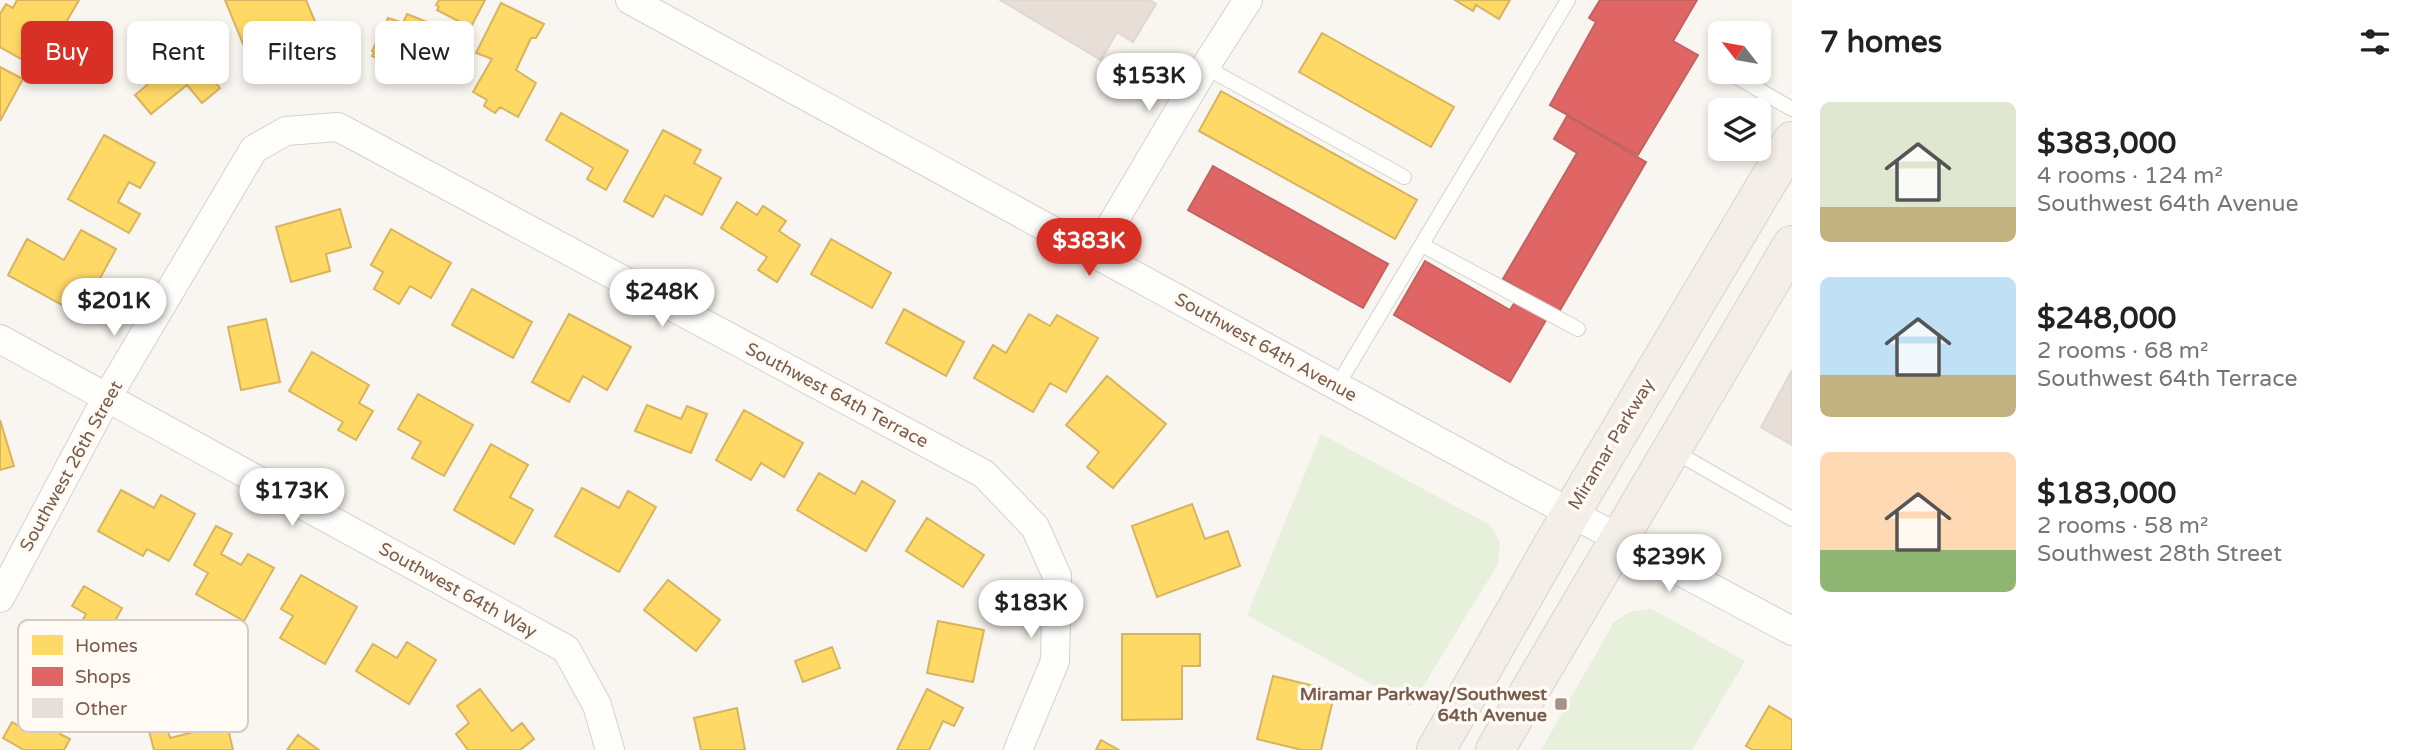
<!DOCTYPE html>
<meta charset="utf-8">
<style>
:root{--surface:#fff;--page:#f2f2f2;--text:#222;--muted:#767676;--accent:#d93025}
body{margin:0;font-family:"Varela Round",sans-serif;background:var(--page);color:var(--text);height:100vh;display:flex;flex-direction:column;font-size:26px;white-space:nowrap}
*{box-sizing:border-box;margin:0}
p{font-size:23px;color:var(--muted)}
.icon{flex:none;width:38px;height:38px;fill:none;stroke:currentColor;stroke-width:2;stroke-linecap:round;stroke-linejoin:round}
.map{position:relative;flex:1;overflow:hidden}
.sheet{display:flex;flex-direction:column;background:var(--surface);width:630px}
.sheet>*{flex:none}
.hud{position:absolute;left:21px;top:21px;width:665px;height:63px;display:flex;gap:14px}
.needle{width:46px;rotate:301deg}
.fabs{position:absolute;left:1708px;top:21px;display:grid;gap:14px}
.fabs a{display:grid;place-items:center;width:63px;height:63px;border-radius:10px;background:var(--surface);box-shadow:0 4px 10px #0003;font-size:35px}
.price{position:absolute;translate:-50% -60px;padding:0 16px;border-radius:24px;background:#fff;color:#222;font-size:23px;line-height:46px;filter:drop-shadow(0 2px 4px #0008)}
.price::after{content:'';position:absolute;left:50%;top:42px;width:21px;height:16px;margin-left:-10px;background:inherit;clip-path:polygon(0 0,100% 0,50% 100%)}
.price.selected{background:var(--accent);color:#fff}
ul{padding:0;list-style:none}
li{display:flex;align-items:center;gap:21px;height:175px;padding:0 28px}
li span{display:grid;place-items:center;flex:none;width:196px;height:140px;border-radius:10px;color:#555}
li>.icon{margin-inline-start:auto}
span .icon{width:84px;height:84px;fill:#fffc;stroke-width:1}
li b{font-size:30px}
h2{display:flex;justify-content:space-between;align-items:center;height:84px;padding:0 28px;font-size:30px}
.chip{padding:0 24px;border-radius:10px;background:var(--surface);box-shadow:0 4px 10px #0003;font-size:24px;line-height:63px}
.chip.selected{background:var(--accent);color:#fff}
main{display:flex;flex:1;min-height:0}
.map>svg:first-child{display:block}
.green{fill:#e7f0db}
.homes{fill:#ffd966;stroke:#d7b45e;stroke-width:2}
.shops{fill:#e06666;stroke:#c1635e;stroke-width:2}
.building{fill:#e6ded7;stroke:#e2d8d2;stroke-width:2}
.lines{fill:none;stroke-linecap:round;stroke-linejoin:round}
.service-casing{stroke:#d7d1cb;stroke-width:16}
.minor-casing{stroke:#d7d1cb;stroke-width:30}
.primary-casing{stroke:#dad1cc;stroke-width:40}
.service{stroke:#fefefd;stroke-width:14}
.minor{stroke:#fefefd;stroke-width:28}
.primary{stroke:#f3eee8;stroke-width:38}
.poi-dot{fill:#a69286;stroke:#fffaf3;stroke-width:2.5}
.labels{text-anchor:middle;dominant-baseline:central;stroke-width:7;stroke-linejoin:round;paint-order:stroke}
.street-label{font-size:18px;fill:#7a5c4d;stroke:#fffaf3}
.poi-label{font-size:18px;font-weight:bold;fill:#7a5c4d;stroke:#fffaf3;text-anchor:end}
.key{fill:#fffaf3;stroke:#d7cbc1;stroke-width:2}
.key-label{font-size:19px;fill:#7a5c4d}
</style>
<main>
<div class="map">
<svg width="1792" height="750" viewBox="0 0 1792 750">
<rect width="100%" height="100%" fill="#f9f5f0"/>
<path class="green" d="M 1321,434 L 1490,525 L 1500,542 L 1498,564 L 1411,706 L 1247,615 Z
M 1652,609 L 1745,661 L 1692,750 L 1541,750 L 1614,622 L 1630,612 Z"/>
<path class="homes" d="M 17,0 L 79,0 L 39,69 L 0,47 L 0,14 L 6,4 L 13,8 Z
M 225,0 L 306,0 L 319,31 L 289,44 L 282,27 L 243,44 Z
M 439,0 L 485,0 L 472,25 L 469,24 L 468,26 L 437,10 L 439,7 L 436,5 Z
M 1455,0 L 1510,0 L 1499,19 L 1476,5 L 1473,11 Z
M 501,3 L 544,24 L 536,38 L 531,38 L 516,70 L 536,83 L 518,117 L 500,107 L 495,113 L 484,106 L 487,100 L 473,92 L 492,59 L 476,53 Z
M 407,14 L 427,22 L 423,33 L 450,47 L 433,80 L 429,79 L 428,82 L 407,71 L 403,78 L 392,72 L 395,67 L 372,56 L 374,52 L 372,51 L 388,18 L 403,23 Z
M 1322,33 L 1454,107 L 1431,147 L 1299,72 Z
M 189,50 L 220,88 L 202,103 L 187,85 L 151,114 L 135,95 Z
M 0,67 L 23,79 L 0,121 Z
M 1221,91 L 1417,200 L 1395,239 L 1199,131 Z
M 561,113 L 628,151 L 606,190 L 587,179 L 593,168 L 546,140 Z
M 663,130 L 701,150 L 694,163 L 721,178 L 702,215 L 665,195 L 653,217 L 624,201 Z
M 104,135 L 155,163 L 140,188 L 129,182 L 118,202 L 140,214 L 129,233 L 68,199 Z
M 737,202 L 757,215 L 763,206 L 786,221 L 779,231 L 800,245 L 777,282 L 758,270 L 767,257 L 721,228 Z
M 340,209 L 351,247 L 326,254 L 330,271 L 291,282 L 276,227 Z
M 391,229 L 451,263 L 431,298 L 410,286 L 399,304 L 374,289 L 383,272 L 371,265 Z
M 81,230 L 116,249 L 80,315 L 8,275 L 27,239 L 64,260 Z
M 831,239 L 891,273 L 872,308 L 811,274 Z
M 472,289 L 532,322 L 513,358 L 452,325 Z
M 904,309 L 964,342 L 946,376 L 886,343 Z
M 569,314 L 631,347 L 607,390 L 583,376 L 569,402 L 532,382 Z
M 1029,314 L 1050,326 L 1057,315 L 1098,338 L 1066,392 L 1050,383 L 1033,412 L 974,378 L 993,345 L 1006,353 Z
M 266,319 L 280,382 L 241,390 L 228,327 Z
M 312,352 L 369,385 L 359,403 L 373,411 L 356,440 L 338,430 L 343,422 L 289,391 Z
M 1107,376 L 1166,424 L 1113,488 L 1087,467 L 1099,452 L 1066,425 Z
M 418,394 L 473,425 L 444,476 L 412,458 L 421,442 L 398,429 Z
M 647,405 L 681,419 L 687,406 L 707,414 L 691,453 L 635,431 Z
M 744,410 L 803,443 L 784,477 L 761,463 L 751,480 L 716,460 Z
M 0,420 L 14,466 L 0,470 Z
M 491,444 L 528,465 L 510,497 L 533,510 L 514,544 L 454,510 Z
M 819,473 L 855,494 L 862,481 L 895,501 L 866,551 L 797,510 Z
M 582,488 L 619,508 L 628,491 L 656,507 L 619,572 L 555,536 Z
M 121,490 L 154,508 L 161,495 L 195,514 L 169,561 L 147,549 L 143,556 L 98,531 Z
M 1192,504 L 1205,539 L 1228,531 L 1240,566 L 1157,597 L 1132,526 Z
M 927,518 L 984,555 L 963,587 L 906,551 Z
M 216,526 L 232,534 L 221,554 L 241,565 L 248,554 L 274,568 L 244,621 L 196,594 L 208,573 L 194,565 Z
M 301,575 L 357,607 L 325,664 L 280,638 L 293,616 L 281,609 Z
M 668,580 L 720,620 L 696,651 L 644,610 Z
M 84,586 L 122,608 L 86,673 L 60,659 L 86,614 L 72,606 Z
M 938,621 L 984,630 L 973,682 L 927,673 Z
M 1122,634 L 1200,634 L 1200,666 L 1182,666 L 1182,719 L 1122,720 Z
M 407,642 L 436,660 L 409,704 L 356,671 L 373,644 L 397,658 Z
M 832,647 L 840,668 L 803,682 L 795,661 Z
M 54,670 L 86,689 L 60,734 L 70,739 L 64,750 L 24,750 L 3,738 L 12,722 L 21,727 Z
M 1273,676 L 1335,691 L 1321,750 L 1302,750 L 1257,739 Z
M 480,689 L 512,731 L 522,723 L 534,739 L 520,750 L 468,750 L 456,734 L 469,723 L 457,706 Z
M 927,689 L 963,708 L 954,726 L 943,721 L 929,750 L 897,750 Z
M 1769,706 L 1792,720 L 1792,750 L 1753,750 L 1746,746 Z
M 737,708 L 745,750 L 701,750 L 694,718 Z
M 227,724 L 233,750 L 154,750 L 149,731 L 167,726 L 170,738 Z
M 298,735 L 319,750 L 287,750 Z
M 1101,740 L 1119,750 L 1096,750 Z"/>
<path class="shops" d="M 1600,0 L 1697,0 L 1673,41 L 1698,55 L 1638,155 L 1550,105 L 1596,22 L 1589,18 Z
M 1567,116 L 1646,162 L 1559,312 L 1503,279 L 1577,153 L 1554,139 Z
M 1213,166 L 1388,264 L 1363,308 L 1188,210 Z
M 1425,261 L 1510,310 L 1515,302 L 1546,320 L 1510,382 L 1394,315 Z"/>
<path class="building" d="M 1000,0 L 1150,0 L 1156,4 L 1133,42 L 1117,32 L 1101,60 Z
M 1792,370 L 1792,445 L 1761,427 Z"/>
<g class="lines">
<g class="service-casing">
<path id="service" d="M 1205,67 L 1404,177
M 1730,73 L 1792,109
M 1422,245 L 1578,329
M 1337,386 L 1568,0
M 1672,450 L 1792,519"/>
</g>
<g class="minor-casing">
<path id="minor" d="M 630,0 L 1524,488 L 1792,631
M 1095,253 L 1205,67 L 1248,0
M 0,339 L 566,649 L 597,705 L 610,750
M 0,598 L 106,399 L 254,149 L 286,131 L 338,127 L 984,474 L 1035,527 L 1057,576 L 1055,661 L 1018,750"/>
</g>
<g class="primary-casing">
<path id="primary" d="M 1436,750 L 1571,513 L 1792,141
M 1495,750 L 1792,245"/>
</g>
<use href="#service" class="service"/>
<use href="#minor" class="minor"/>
<use href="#primary" class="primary"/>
</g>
<rect class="poi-dot" x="1554" y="697" width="14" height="14" rx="3.5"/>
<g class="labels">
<g class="street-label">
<text transform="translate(1266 347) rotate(29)">Southwest 64th Avenue</text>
<text transform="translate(837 395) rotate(28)">Southwest 64th Terrace</text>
<text transform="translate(1611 444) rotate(-59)">Miramar Parkway</text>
<text transform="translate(71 466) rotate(-61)">Southwest 26th Street</text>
<text transform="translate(458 590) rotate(29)">Southwest 64th Way</text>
</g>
<g class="poi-label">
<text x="1547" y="694">Miramar Parkway/Southwest<tspan x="1547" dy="21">64th Avenue</tspan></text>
</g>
</g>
<rect x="18" y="620" width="230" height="112" rx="10" class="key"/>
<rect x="32" y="635" width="31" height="20" fill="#ffd966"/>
<rect x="32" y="667" width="31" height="19" fill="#e06666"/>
<rect x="32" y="698" width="31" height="20" fill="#e6ded7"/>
<g class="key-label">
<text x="75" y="652">Homes</text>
<text x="75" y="683">Shops</text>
<text x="75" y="715">Other</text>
</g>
</svg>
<div class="fabs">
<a><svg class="needle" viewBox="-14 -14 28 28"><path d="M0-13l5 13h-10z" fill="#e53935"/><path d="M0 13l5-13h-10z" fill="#767676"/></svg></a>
<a><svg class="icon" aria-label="layers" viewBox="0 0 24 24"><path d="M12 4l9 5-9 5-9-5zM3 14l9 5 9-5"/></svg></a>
</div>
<b class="price" style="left:1149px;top:113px">$153K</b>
<b class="price selected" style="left:1089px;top:278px">$383K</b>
<b class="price" style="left:662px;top:329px">$248K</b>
<b class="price" style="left:114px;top:338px">$201K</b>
<b class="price" style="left:292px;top:528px">$173K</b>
<b class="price" style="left:1669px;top:594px">$239K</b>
<b class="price" style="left:1031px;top:640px">$183K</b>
<div class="hud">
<a class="chip selected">Buy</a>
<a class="chip">Rent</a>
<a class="chip">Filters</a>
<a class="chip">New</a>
</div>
</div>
<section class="sheet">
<h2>7 homes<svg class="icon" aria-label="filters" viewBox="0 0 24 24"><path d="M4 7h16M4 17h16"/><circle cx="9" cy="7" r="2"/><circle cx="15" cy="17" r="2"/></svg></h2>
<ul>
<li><span style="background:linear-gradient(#dfe7d0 75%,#c2b280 0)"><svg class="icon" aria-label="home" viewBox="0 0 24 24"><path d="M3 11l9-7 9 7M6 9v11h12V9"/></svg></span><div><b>$383,000</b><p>4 rooms · 124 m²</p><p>Southwest 64th Avenue</p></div></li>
<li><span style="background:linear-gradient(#bfe0f5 70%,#c2b280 0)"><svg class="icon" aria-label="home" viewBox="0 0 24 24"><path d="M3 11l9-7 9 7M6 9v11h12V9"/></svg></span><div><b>$248,000</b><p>2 rooms · 68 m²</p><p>Southwest 64th Terrace</p></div></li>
<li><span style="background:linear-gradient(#ffd9b3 70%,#8fb573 0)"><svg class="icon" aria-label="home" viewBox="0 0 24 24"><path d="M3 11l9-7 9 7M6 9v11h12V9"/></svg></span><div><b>$183,000</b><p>2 rooms · 58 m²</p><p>Southwest 28th Street</p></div></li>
</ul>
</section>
</main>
